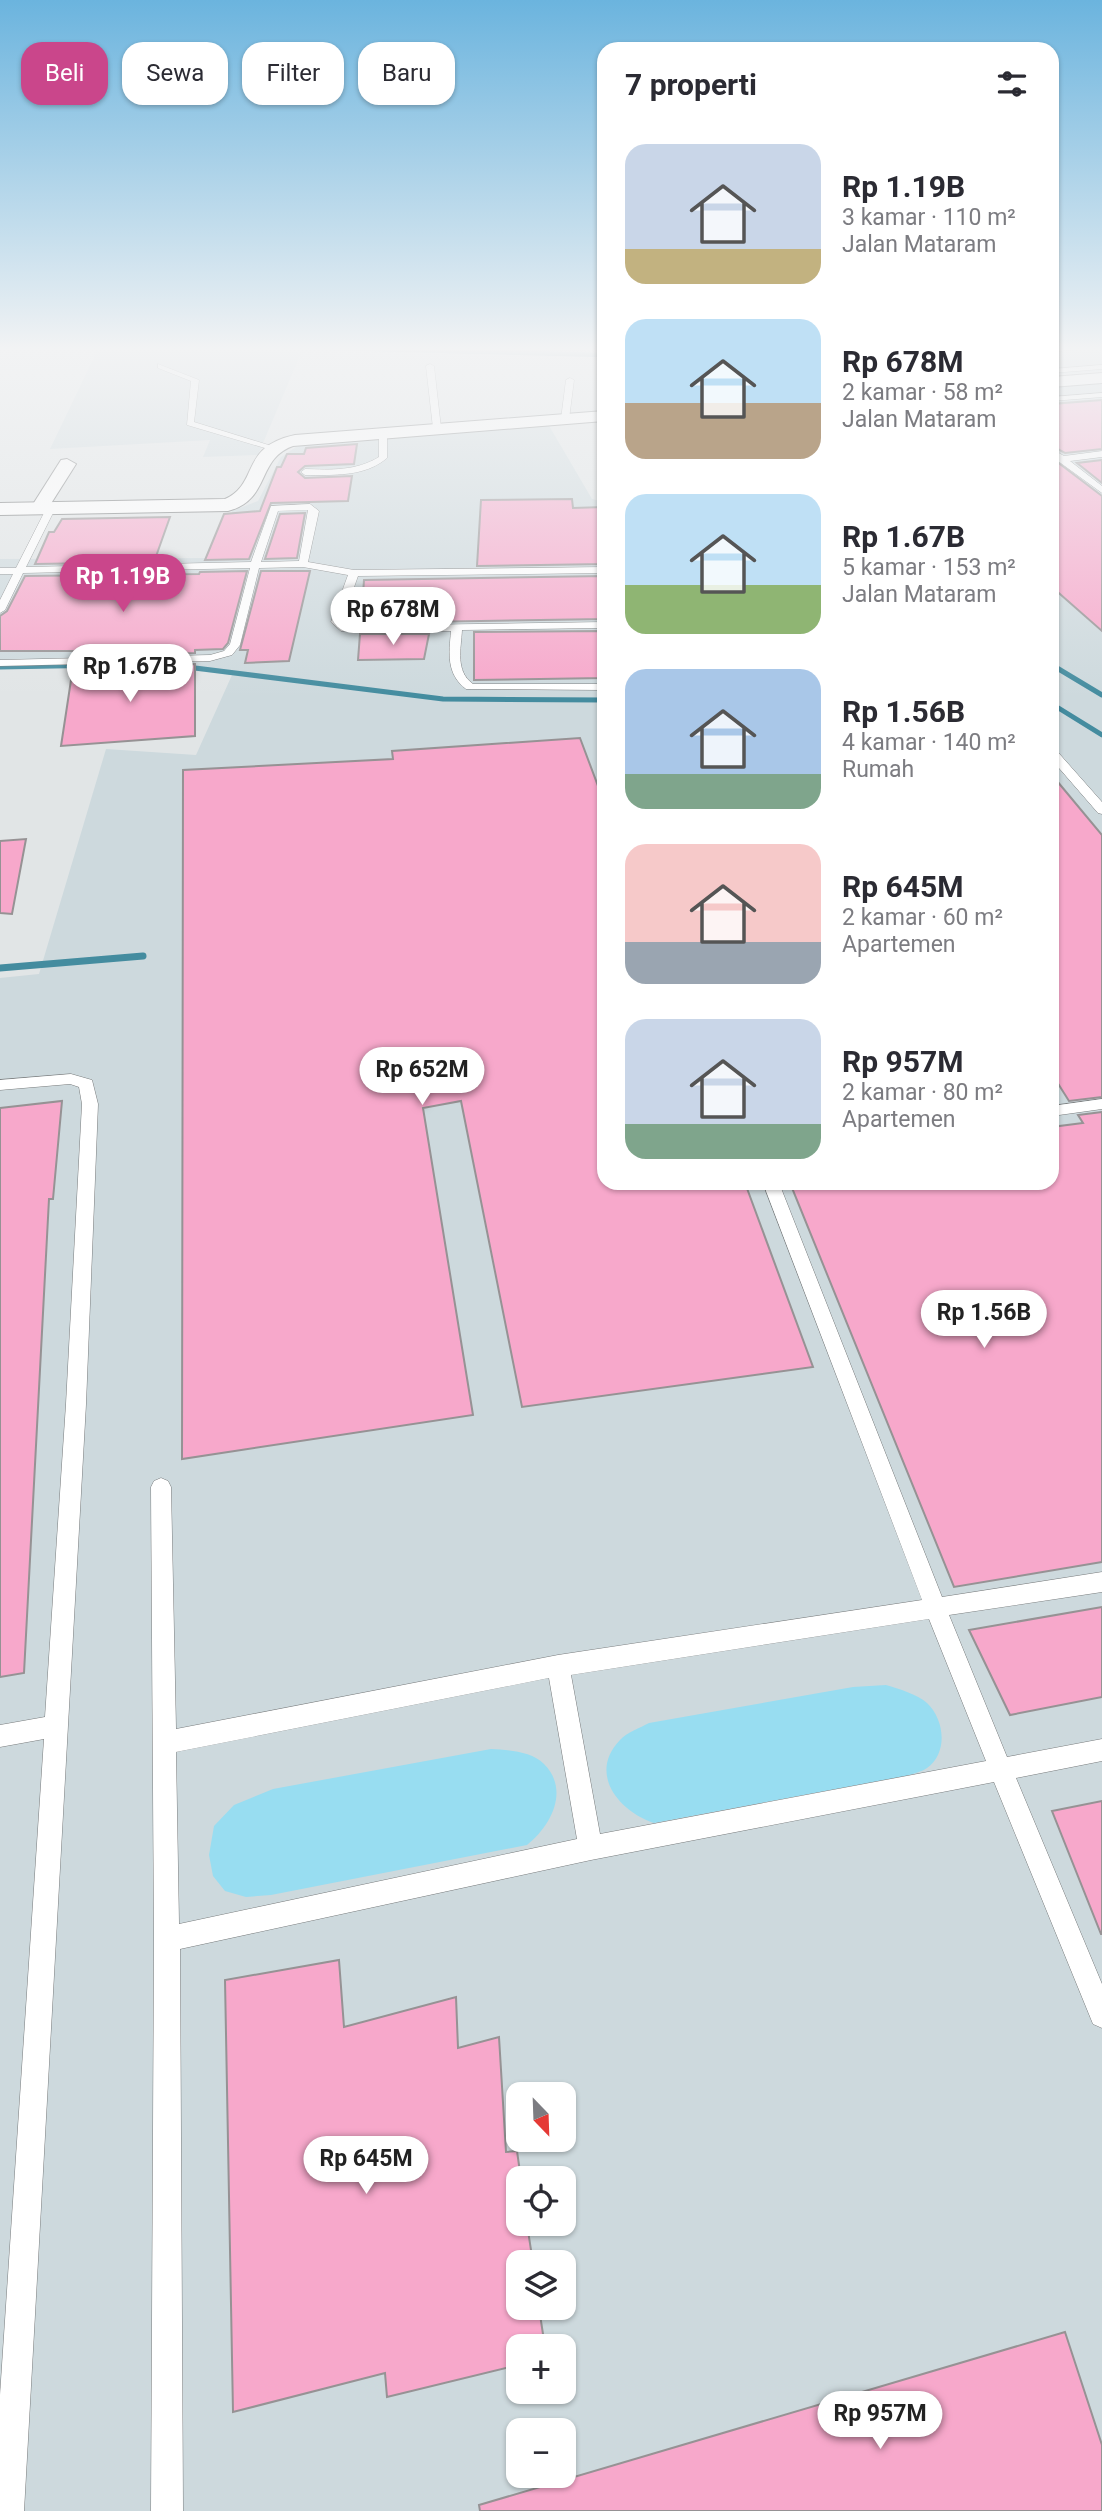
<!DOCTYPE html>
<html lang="id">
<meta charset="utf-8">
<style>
:root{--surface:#fff;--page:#f7f7f7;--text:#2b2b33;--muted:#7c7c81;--accent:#ca468b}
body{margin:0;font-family:Roboto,sans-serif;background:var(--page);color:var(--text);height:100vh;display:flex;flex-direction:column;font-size:26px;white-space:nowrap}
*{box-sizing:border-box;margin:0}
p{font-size:23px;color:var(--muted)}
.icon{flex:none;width:38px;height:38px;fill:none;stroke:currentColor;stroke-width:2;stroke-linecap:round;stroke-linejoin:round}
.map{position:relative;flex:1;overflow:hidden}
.side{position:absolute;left:597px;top:42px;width:462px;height:1148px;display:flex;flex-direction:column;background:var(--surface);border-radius:21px;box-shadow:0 2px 5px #0004}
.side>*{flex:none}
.top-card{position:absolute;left:21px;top:42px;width:471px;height:63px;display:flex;gap:14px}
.needle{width:46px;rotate:157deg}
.buttons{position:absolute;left:506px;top:2082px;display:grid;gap:14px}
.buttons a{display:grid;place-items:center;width:70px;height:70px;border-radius:14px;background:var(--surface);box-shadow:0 2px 5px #0004;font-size:35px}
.price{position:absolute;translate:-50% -60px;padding:0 16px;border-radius:24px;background:#fff;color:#222;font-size:23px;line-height:46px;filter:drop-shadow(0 2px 4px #0008)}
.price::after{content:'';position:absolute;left:50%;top:42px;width:21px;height:16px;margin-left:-10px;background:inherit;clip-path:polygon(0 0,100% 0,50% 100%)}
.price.current{background:var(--accent);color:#fff}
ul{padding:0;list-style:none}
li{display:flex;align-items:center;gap:21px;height:175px;padding:0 28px}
li span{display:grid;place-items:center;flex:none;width:196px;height:140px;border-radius:21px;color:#555}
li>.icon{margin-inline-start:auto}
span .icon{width:84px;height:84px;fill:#fffc;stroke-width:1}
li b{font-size:30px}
h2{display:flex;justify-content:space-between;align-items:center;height:84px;padding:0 28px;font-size:30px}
.chip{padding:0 24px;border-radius:21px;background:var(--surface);box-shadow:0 2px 5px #0004;font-size:24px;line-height:63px}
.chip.current{background:var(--accent);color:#fff}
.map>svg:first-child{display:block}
.built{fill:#cdd9dd;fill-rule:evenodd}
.green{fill:#98ddf1}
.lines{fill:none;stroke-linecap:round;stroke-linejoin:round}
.stream-far2{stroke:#448c9f;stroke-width:4.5}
.stream-far1{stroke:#448c9f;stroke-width:5}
.stream{stroke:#448c9f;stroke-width:7}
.building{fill:#f7a8cb;stroke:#969294;stroke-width:2}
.lane-casing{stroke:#787b7c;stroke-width:1}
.street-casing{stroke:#787b7c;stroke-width:2}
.secondary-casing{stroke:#787b7c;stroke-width:2}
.path{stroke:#9ea1a2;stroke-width:2;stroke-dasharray:2 2;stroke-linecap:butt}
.lane{fill:#fff;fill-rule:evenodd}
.street{fill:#fff;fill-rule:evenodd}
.secondary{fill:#fff;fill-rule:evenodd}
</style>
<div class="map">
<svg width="1102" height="2511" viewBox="0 0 1102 2511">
<rect width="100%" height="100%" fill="#e1e5e6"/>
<path class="built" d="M 99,347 L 177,347 L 301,353 L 258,455 L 203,457 L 210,440 L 50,449 Z
M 1052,347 L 1102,347 L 1102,371 L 1052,375 Z
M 1102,381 L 1102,2511 L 0,2511 L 0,978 L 39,974 L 106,749 L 196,755 L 232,675 L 152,666 L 0,669 L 0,559 L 222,558 L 232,511 L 258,501 L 281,457 L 296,447 L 318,441 L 548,424 L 592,499 L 604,502 L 604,1183 L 1052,1183 L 1052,385 ZM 518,2095 L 564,2095 L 564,2140 L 518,2140 ZM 518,2179 L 564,2179 L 564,2224 L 518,2224 ZM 518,2263 L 564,2263 L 564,2308 L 518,2308 ZM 518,2347 L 564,2347 L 564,2392 L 518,2392 ZM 518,2431 L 564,2431 L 564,2476 L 518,2476 Z"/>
<path class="green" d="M 886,1685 C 899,1689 917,1694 927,1703 C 945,1720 948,1753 927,1768 C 921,1772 912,1774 906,1776 L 654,1823 C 618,1811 588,1773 620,1740 C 627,1732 640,1728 649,1723 L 853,1687 Z
M 491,1749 C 508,1750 531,1751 544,1764 C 570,1790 551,1826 527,1845 L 271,1895 L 246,1897 L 225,1891 L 213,1876 L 209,1855 L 214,1826 L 234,1805 L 273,1789 Z"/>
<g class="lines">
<path class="stream-far2" d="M 292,347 L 604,355"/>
<path class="stream-far1" d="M 1052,665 L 1102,695
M 0,667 L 163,664 L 443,699 L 604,700
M 1052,704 L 1102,735"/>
<path class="stream" d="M 0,968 L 143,956"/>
</g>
<path class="building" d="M 1102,400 L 1102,449 L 1065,453 L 1052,446 L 1052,404 Z
M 357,444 L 354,464 L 305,466 L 298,472 L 305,478 L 352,476 L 348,501 L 271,503 L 249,559 L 205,560 L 224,514 L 260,511 L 277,467 L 281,467 L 287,454 L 304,454 L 306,448 Z
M 1052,458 L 1102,496 L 1102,631 L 1052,587 Z
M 1102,460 L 1102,483 L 1077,463 Z
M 572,499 L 573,508 L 604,507 L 604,564 L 477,566 L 481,500 Z
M 305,513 L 297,558 L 265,559 L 280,514 Z
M 170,517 L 154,562 L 35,564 L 49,532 L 54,532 L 62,519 Z
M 247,571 L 228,643 L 223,649 L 195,650 L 195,653 L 74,656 L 75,651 L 0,651 L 0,616 L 7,611 L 25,576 L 199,574 L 200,572 Z
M 261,571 L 310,571 L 289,661 L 245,663 L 248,650 L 240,650 Z
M 604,576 L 604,619 L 361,623 L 364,580 Z
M 604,631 L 604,678 L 474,680 L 474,632 Z
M 360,634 L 429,634 L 424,659 L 358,660 Z
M 195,664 L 195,736 L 61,746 L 73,667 Z
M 580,738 L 604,802 L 604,1183 L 745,1183 L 813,1367 L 522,1407 L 461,1101 L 423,1108 L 473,1415 L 182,1459 L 183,770 L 393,759 L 392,751 Z
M 1052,775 L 1102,835 L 1102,1097 L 1069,1101 L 1052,1074 Z
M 26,839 L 12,914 L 0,913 L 0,841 Z
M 62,1101 L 53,1199 L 49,1199 L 24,1673 L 0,1677 L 0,1108 Z
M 1102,1112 L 1102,1562 L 954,1587 L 790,1183 L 1052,1183 L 1052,1127 L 1083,1123 L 1078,1115 Z
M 1102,1607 L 1102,1697 L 1010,1715 L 969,1630 Z
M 1102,1801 L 1102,1934 L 1101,1934 L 1052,1811 Z
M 339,1960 L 344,2027 L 456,1997 L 458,2048 L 499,2037 L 506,2152 L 517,2151 L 521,2179 L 518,2179 L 518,2224 L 527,2224 L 533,2263 L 518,2263 L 518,2308 L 539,2308 L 545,2347 L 518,2347 L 518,2365 L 387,2397 L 385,2373 L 233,2412 L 225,1980 Z
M 1065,2332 L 1102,2445 L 1102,2511 L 480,2511 L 479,2505 Z"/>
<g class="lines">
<g class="lane-casing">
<path id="lane" d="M 1071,347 L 1100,347 L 1052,352 L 1052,348 Z
M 158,364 L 199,380 L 194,422 L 275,447 L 275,451 L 187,425 L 191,381 L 158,368 Z
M 430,364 L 434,366 L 441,428 L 437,430 L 433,428 L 426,366 Z
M 1102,365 L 1102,369 L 1052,373 L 1053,369 Z
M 570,378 L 574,380 L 569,419 L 565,421 L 561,419 L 566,380 Z
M 1102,393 L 1102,397 L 1052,401 L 1052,397 Z
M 383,430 L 387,432 L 387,458 C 365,477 333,475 305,475 L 301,472 L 305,469 C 331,470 356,471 379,457 L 379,432 Z
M 1052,449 L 1064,456 L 1102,451 L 1102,457 L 1070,461 L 1102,486 L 1102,493 L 1058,461 L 1052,455 Z
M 310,504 L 319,511 L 308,562 L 354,570 L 604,567 L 604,573 L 358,576 L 342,621 L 347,626 L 604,622 L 604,628 L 462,630 C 461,649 455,671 473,684 L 604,684 L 604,690 L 466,689 C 446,674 449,653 451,631 L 341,631 L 331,622 L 348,575 L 303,567 L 259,568 L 240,645 L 232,655 L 210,661 L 0,666 L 0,660 L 210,655 L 224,651 L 230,644 L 250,568 L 23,573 L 5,610 L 0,613 L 0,600 L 13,574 L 0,574 L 0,568 L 16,568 L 47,507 L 55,509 L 26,567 L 251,562 L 271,506 ZM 308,510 L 299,561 L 261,562 L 278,511 Z
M 1052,749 L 1056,750 L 1102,802 L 1102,814 L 1098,813 L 1052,760 Z
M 71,1074 L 92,1080 L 98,1104 L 86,1404 L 24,2511 L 0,2511 L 0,2395 L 44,1739 L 0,1747 L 0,1725 L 45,1717 L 66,1404 L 82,1104 L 79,1087 L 70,1084 L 0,1090 L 0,1080 Z
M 1102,1099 L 1102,1109 L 1052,1116 L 1052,1106 Z
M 763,1183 L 779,1183 L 942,1597 L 1102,1572 L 1102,1592 L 949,1615 L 1007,1757 L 1102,1739 L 1102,1761 L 1016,1778 L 1102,1984 L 1102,2028 L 1093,2024 L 994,1782 L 591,1860 L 180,1949 L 183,2511 L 151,2511 L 154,1939 L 151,1487 L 154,1481 L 161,1478 L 168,1481 L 171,1487 L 176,1729 L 558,1655 L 922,1600 ZM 929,1619 L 986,1761 L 600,1834 L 571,1675 ZM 549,1678 L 577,1839 L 179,1924 L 176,1752 Z"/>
</g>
<g class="street-casing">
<path id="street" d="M 67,459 L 76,464 L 45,513 L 39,514 L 33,513 L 30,509 L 61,460 Z"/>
</g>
<g class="secondary-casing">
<path id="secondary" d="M 1102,373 L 1102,383 L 1052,387 L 1052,377 Z
M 604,411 L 604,421 L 293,446 C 256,459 271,500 228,511 L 0,515 L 0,503 L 225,499 C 260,483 239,447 295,435 Z"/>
</g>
<path class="path" d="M 409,347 L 604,352"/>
<use href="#lane" class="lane"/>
<use href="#street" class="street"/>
<use href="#secondary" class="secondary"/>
</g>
<linearGradient id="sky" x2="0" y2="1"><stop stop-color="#6bb4de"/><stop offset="0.5" stop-color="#f2f3f4"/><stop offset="1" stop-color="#f2f3f4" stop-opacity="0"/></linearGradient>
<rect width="1102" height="698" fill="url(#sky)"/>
</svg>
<div class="buttons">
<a><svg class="needle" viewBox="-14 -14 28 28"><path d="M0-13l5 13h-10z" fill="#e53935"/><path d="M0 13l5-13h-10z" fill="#7c7c81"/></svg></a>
<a><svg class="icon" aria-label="locate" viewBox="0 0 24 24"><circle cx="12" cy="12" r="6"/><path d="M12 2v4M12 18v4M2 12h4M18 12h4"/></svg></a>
<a><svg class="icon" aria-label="layers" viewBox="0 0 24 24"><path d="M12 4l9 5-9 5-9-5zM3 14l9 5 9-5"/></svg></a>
<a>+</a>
<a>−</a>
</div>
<b class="price current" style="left:123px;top:614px">Rp 1.19B</b>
<b class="price" style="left:393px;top:647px">Rp 678M</b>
<b class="price" style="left:130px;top:704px">Rp 1.67B</b>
<b class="price" style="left:422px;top:1107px">Rp 652M</b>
<b class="price" style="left:984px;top:1350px">Rp 1.56B</b>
<b class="price" style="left:366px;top:2196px">Rp 645M</b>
<b class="price" style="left:880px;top:2451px">Rp 957M</b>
<div class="top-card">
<a class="chip current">Beli</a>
<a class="chip">Sewa</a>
<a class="chip">Filter</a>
<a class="chip">Baru</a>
</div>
<section class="side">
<h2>7 properti<svg class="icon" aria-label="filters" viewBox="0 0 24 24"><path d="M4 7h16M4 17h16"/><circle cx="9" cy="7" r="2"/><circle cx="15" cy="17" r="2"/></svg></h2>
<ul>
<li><span style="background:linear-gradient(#c9d6e8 75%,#c2b280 0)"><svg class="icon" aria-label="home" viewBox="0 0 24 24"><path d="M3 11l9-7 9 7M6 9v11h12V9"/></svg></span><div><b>Rp 1.19B</b><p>3 kamar · 110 m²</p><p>Jalan Mataram</p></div></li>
<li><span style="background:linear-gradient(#bfe0f5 60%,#b9a48a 0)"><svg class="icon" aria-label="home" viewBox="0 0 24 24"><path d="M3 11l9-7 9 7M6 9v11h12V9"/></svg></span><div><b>Rp 678M</b><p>2 kamar · 58 m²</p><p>Jalan Mataram</p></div></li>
<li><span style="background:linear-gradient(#bfe0f5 65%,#8fb573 0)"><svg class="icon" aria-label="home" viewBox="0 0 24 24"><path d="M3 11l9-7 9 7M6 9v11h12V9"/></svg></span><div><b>Rp 1.67B</b><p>5 kamar · 153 m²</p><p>Jalan Mataram</p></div></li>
<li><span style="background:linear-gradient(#a9c7e8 75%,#7fa58c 0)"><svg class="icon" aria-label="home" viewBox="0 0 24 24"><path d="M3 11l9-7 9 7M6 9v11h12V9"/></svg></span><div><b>Rp 1.56B</b><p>4 kamar · 140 m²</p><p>Rumah</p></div></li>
<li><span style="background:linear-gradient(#f6c9c9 70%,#9aa5b1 0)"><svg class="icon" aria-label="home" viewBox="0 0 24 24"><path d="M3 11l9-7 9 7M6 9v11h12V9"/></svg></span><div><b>Rp 645M</b><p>2 kamar · 60 m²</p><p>Apartemen</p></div></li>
<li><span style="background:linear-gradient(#c9d6e8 75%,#7fa58c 0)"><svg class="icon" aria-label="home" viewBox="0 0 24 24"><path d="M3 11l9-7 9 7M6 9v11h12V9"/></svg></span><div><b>Rp 957M</b><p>2 kamar · 80 m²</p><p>Apartemen</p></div></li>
</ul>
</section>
</div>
